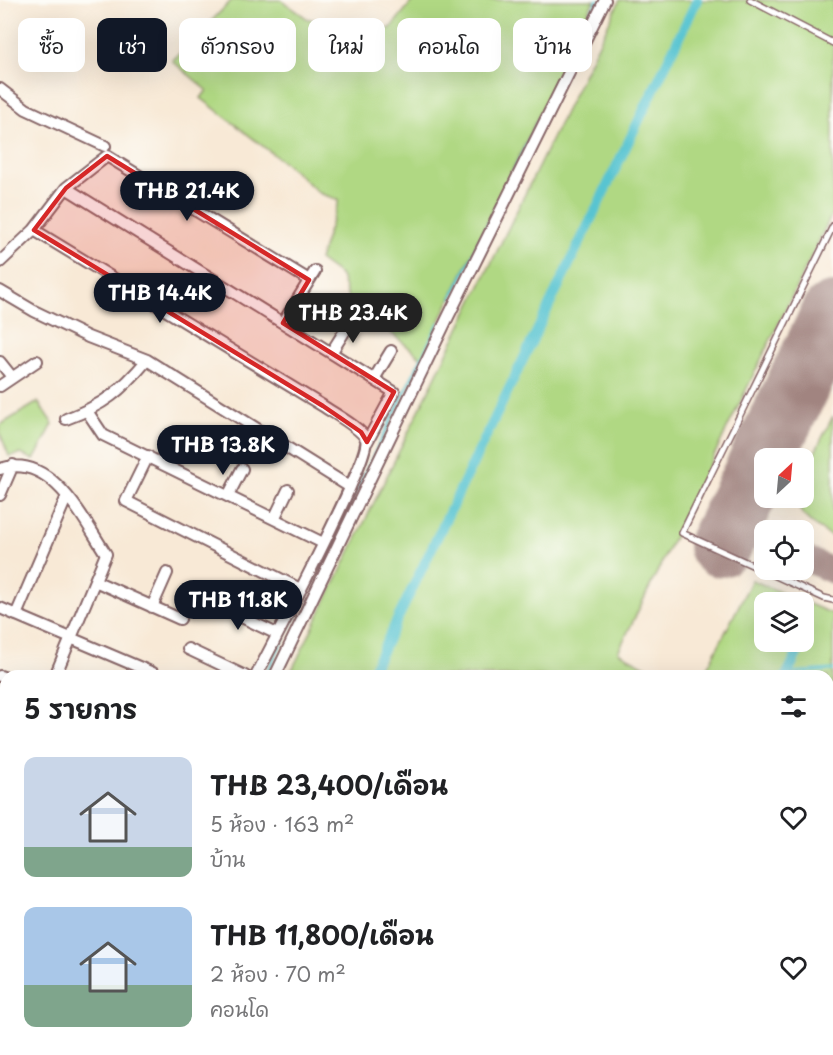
<!DOCTYPE html>
<html lang="th">
<meta charset="utf-8">
<style>
:root{--surface:#fff;--page:#f2f2f2;--text:#202124;--muted:#757577;--accent:#111827}
body{margin:0;font-family:"Playpen Sans","Playpen Sans Thai",sans-serif;background:var(--page);color:var(--text);height:100vh;display:flex;flex-direction:column;font-size:22px;white-space:nowrap}
*{box-sizing:border-box;margin:0}
p{font-size:20px;color:var(--muted)}
.icon{flex:none;width:33px;height:33px;fill:none;stroke:currentColor;stroke-width:2;stroke-linecap:round;stroke-linejoin:round}
.map{position:relative;flex:1;overflow:hidden}
.drawer{position:absolute;left:0px;top:670px;width:834px;height:386px;display:flex;flex-direction:column;background:var(--surface);border-radius:18px 18px 0 0;box-shadow:0 6px 24px #0002}
.drawer>*{flex:none}
.guide{position:absolute;left:18px;top:18px;width:798px;height:54px;display:flex;gap:12px}
.needle{width:39px;rotate:26deg}
.controls{position:absolute;left:754px;top:448px;display:grid;gap:12px}
.controls a{display:grid;place-items:center;width:60px;height:60px;border-radius:12px;background:var(--surface);box-shadow:0 6px 24px #0002;font-size:30px}
.price{position:absolute;translate:-50% -51px;padding:0 14px;border-radius:21px;background:var(--accent);color:#fff;font-size:20px;line-height:39px;filter:drop-shadow(0 2px 3px #0008)}
.price::after{content:'';position:absolute;left:50%;top:36px;width:18px;height:14px;margin-left:-9px;background:inherit;clip-path:polygon(0 0,100% 0,50% 100%)}
.price.current{background:#222;color:#fff}
ul{padding:0;list-style:none}
li{display:flex;align-items:center;gap:18px;height:150px;padding:0 24px}
li span{display:grid;place-items:center;flex:none;width:168px;height:120px;border-radius:12px;color:#555}
li>.icon{margin-inline-start:auto}
span .icon{width:72px;height:72px;fill:#fffc;stroke-width:1}
li b{font-size:26px}
h2{display:flex;justify-content:space-between;align-items:center;height:72px;padding:0 24px;font-size:26px}
.chip{padding:0 21px;border-radius:12px;background:var(--surface);box-shadow:0 6px 24px #0002;font-size:21px;line-height:54px}
.chip.current{background:var(--accent);color:#fff}
.map>svg:first-child{display:block}
.green{fill:#b0d883;stroke:#7d7c57;stroke-width:1.5;fill-rule:evenodd}
.lines{fill:none;stroke-linecap:round;stroke-linejoin:round}
.stream{stroke:#58c4d1;stroke-width:3}
.canal{stroke:#58c4d1;stroke-width:10}
.taxiway{stroke:#a18480;stroke-width:26}
.runway{stroke:#a18480;stroke-width:64}
.lane-casing{stroke:#876667;stroke-width:8}
.street-casing{stroke:#876667;stroke-width:14}
.secondary-casing{stroke:#876667;stroke-width:20}
.primary-casing{stroke:#876667;stroke-width:21}
.lane{stroke:#fff;stroke-width:5}
.street{stroke:#fff;stroke-width:10}
.secondary{stroke:#fde5c5;stroke-width:16}
.primary{stroke:#f9be6d;stroke-width:18}
.marked{fill:#d62828;fill-opacity:0.2;stroke:#d62828;stroke-width:4.5;stroke-linejoin:round}
</style>
<div class="map">
<svg width="833" height="1055" viewBox="0 0 833 1055">
<rect width="100%" height="100%" fill="#fdfcf7"/>
<filter id="ink" filterUnits="userSpaceOnUse"><feTurbulence type="fractalNoise" baseFrequency=".0167" numOctaves="2"/><feDisplacementMap in="SourceGraphic" scale="12" xChannelSelector="R" yChannelSelector="G"/><feConvolveMatrix kernelMatrix="1 2 1 2 8 2 1 2 1" color-interpolation-filters="sRGB"/></filter>
<filter id="wash" filterUnits="userSpaceOnUse"><feTurbulence type="fractalNoise" baseFrequency=".008" numOctaves="4" result="noise"/><feDisplacementMap in="SourceGraphic" scale="24" xChannelSelector="R" yChannelSelector="G"/><feGaussianBlur stdDeviation="1.35" result="paint"/><feColorMatrix in="noise" values="0 0 0 0 0 0 0 0 0 0 0 0 0 0 0 0 0 1.4 0 .05"/><feComposite in="paint" operator="in"/></filter>
<g filter="url(#wash)">
<rect width="100%" height="100%" fill="#f8e9d6"/>
<path class="green" d="M 232,0 L 281,0 L 308,19 L 390,29 L 413,0 L 594,0 L 422,358 L 348,298 L 341,276 L 319,260 L 339,200 L 319,193 L 296,172 L 201,98 L 207,90 L 172,61 Z
M 620,0 L 833,0 L 833,212 L 618,652 L 664,676 L 289,676 Z
M 38,402 L 53,424 L 34,460 L 21,454 L 9,456 L 0,433 L 0,425 Z
M 833,416 L 833,537 C 818,529 797,516 796,498 L 804,498 L 804,474 Z
M 752,580 L 833,614 L 833,764 L 828,768 L 828,676 L 703,676 ZM 765,603 L 804,603 L 804,642 L 765,642 Z
M 109,1050 L 325,1050 L 336,1055 L 107,1055 Z
M 436,1050 L 583,1050 L 578,1055 L 448,1055 Z"/>
<g class="lines">
<path class="stream" d="M 452,298 L 598,0
M 788,673 L 833,670
M 265,676 L 439,323
M 0,893 L 6,896
M 367,1050 L 378,1055"/>
<path class="canal" d="M 370,676 L 697,0
M 786,676 L 803,642
M 463,1050 L 474,1055
M 555,1055 L 559,1050"/>
<path class="taxiway" d="M 730,524 L 765,540
M 804,558 L 833,571"/>
<path class="runway" d="M 720,545 L 833,314"/>
</g>
</g>
<g filter="url(#ink)">
<g class="lines">
<g class="lane-casing">
<path id="lane" d="M 750,0 L 833,43
M 833,226 L 682,533 L 824,598 L 833,600
M 828,794 L 833,791
M 399,1050 L 410,1055
M 92,1055 L 94,1050
M 626,1055 L 635,1050"/>
</g>
<g class="street-casing">
<path id="street" d="M 0,89 L 26,109 L 105,146
M 66,188 L 107,156 L 309,280
M 34,230 L 66,188 L 394,392 L 367,442
M 0,262 L 34,230 L 323,406 C 333,413 361,428 366,439 C 372,456 271,647 256,676
M 0,291 L 34,311 L 88,337 L 147,360 L 350,487
M 283,323 L 315,271
M 331,353 L 351,321
M 0,362 L 12,377
M 374,379 L 391,351
M 0,386 L 37,361
M 87,411 L 103,435 L 323,543
M 66,419 C 104,405 121,391 147,360
M 148,456 L 126,501 L 300,589
M 0,469 C 52,452 83,519 106,554 L 55,676
M 0,495 L 13,465
M 228,496 L 242,469
M 274,519 L 288,490
M 95,581 L 180,619
M 210,602 L 277,634
M 152,607 L 167,573
M 0,608 L 153,673
M 16,615 L 67,496
M 188,649 L 245,676
M 0,676 L 6,678
M 275,676 L 447,319 L 605,0
M 0,805 L 6,791
M 0,956 L 6,942
M 0,1019 L 6,1022"/>
</g>
<g class="secondary-casing">
<path id="secondary" d="M 0,877 L 6,880
M 0,905 L 6,907
M 27,1055 L 30,1050
M 42,1055 L 45,1050"/>
</g>
<g class="primary-casing">
<path id="primary" d="M 828,973 L 833,970
M 828,998 L 833,995
M 688,1055 L 696,1050
M 732,1055 L 740,1050"/>
</g>
<use href="#lane" class="lane"/>
<use href="#street" class="street"/>
<use href="#secondary" class="secondary"/>
<use href="#primary" class="primary"/>
</g>
</g>
<path class="marked" d="M 107,156 L 309,280 L 283,323 L 394,392 L 367,442 L 361,432 L 323,406 L 34,230 L 66,188 Z"/>
</svg>
<div class="controls">
<a><svg class="needle" viewBox="-14 -14 28 28"><path d="M0-13l5 13h-10z" fill="#e53935"/><path d="M0 13l5-13h-10z" fill="#757577"/></svg></a>
<a><svg class="icon" aria-label="locate" viewBox="0 0 24 24"><circle cx="12" cy="12" r="6"/><path d="M12 2v4M12 18v4M2 12h4M18 12h4"/></svg></a>
<a><svg class="icon" aria-label="layers" viewBox="0 0 24 24"><path d="M12 4l9 5-9 5-9-5zM3 14l9 5 9-5"/></svg></a>
</div>
<b class="price" style="left:187px;top:222px">THB 21.4K</b>
<b class="price" style="left:160px;top:324px">THB 14.4K</b>
<b class="price current" style="left:353px;top:344px">THB 23.4K</b>
<b class="price" style="left:223px;top:476px">THB 13.8K</b>
<b class="price" style="left:238px;top:631px">THB 11.8K</b>
<div class="guide">
<a class="chip">ซื้อ</a>
<a class="chip current">เช่า</a>
<a class="chip">ตัวกรอง</a>
<a class="chip">ใหม่</a>
<a class="chip">คอนโด</a>
<a class="chip">บ้าน</a>
</div>
<section class="drawer">
<h2>5 รายการ<svg class="icon" aria-label="filters" viewBox="0 0 24 24"><path d="M4 7h16M4 17h16"/><circle cx="9" cy="7" r="2"/><circle cx="15" cy="17" r="2"/></svg></h2>
<ul>
<li><span style="background:linear-gradient(#c9d6e8 75%,#7fa58c 0)"><svg class="icon" aria-label="home" viewBox="0 0 24 24"><path d="M3 11l9-7 9 7M6 9v11h12V9"/></svg></span><div><b>THB 23,400/เดือน</b><p>5 ห้อง · 163 m²</p><p>บ้าน</p></div><svg class="icon" aria-label="heart" viewBox="0 0 24 24"><path d="M12 20l-8-8c-3-5 5-10 8-4 3-6 11-1 8 4z"/></svg></li>
<li><span style="background:linear-gradient(#a9c7e8 65%,#7fa58c 0)"><svg class="icon" aria-label="home" viewBox="0 0 24 24"><path d="M3 11l9-7 9 7M6 9v11h12V9"/></svg></span><div><b>THB 11,800/เดือน</b><p>2 ห้อง · 70 m²</p><p>คอนโด</p></div><svg class="icon" aria-label="heart" viewBox="0 0 24 24"><path d="M12 20l-8-8c-3-5 5-10 8-4 3-6 11-1 8 4z"/></svg></li>
</ul>
</section>
</div>
